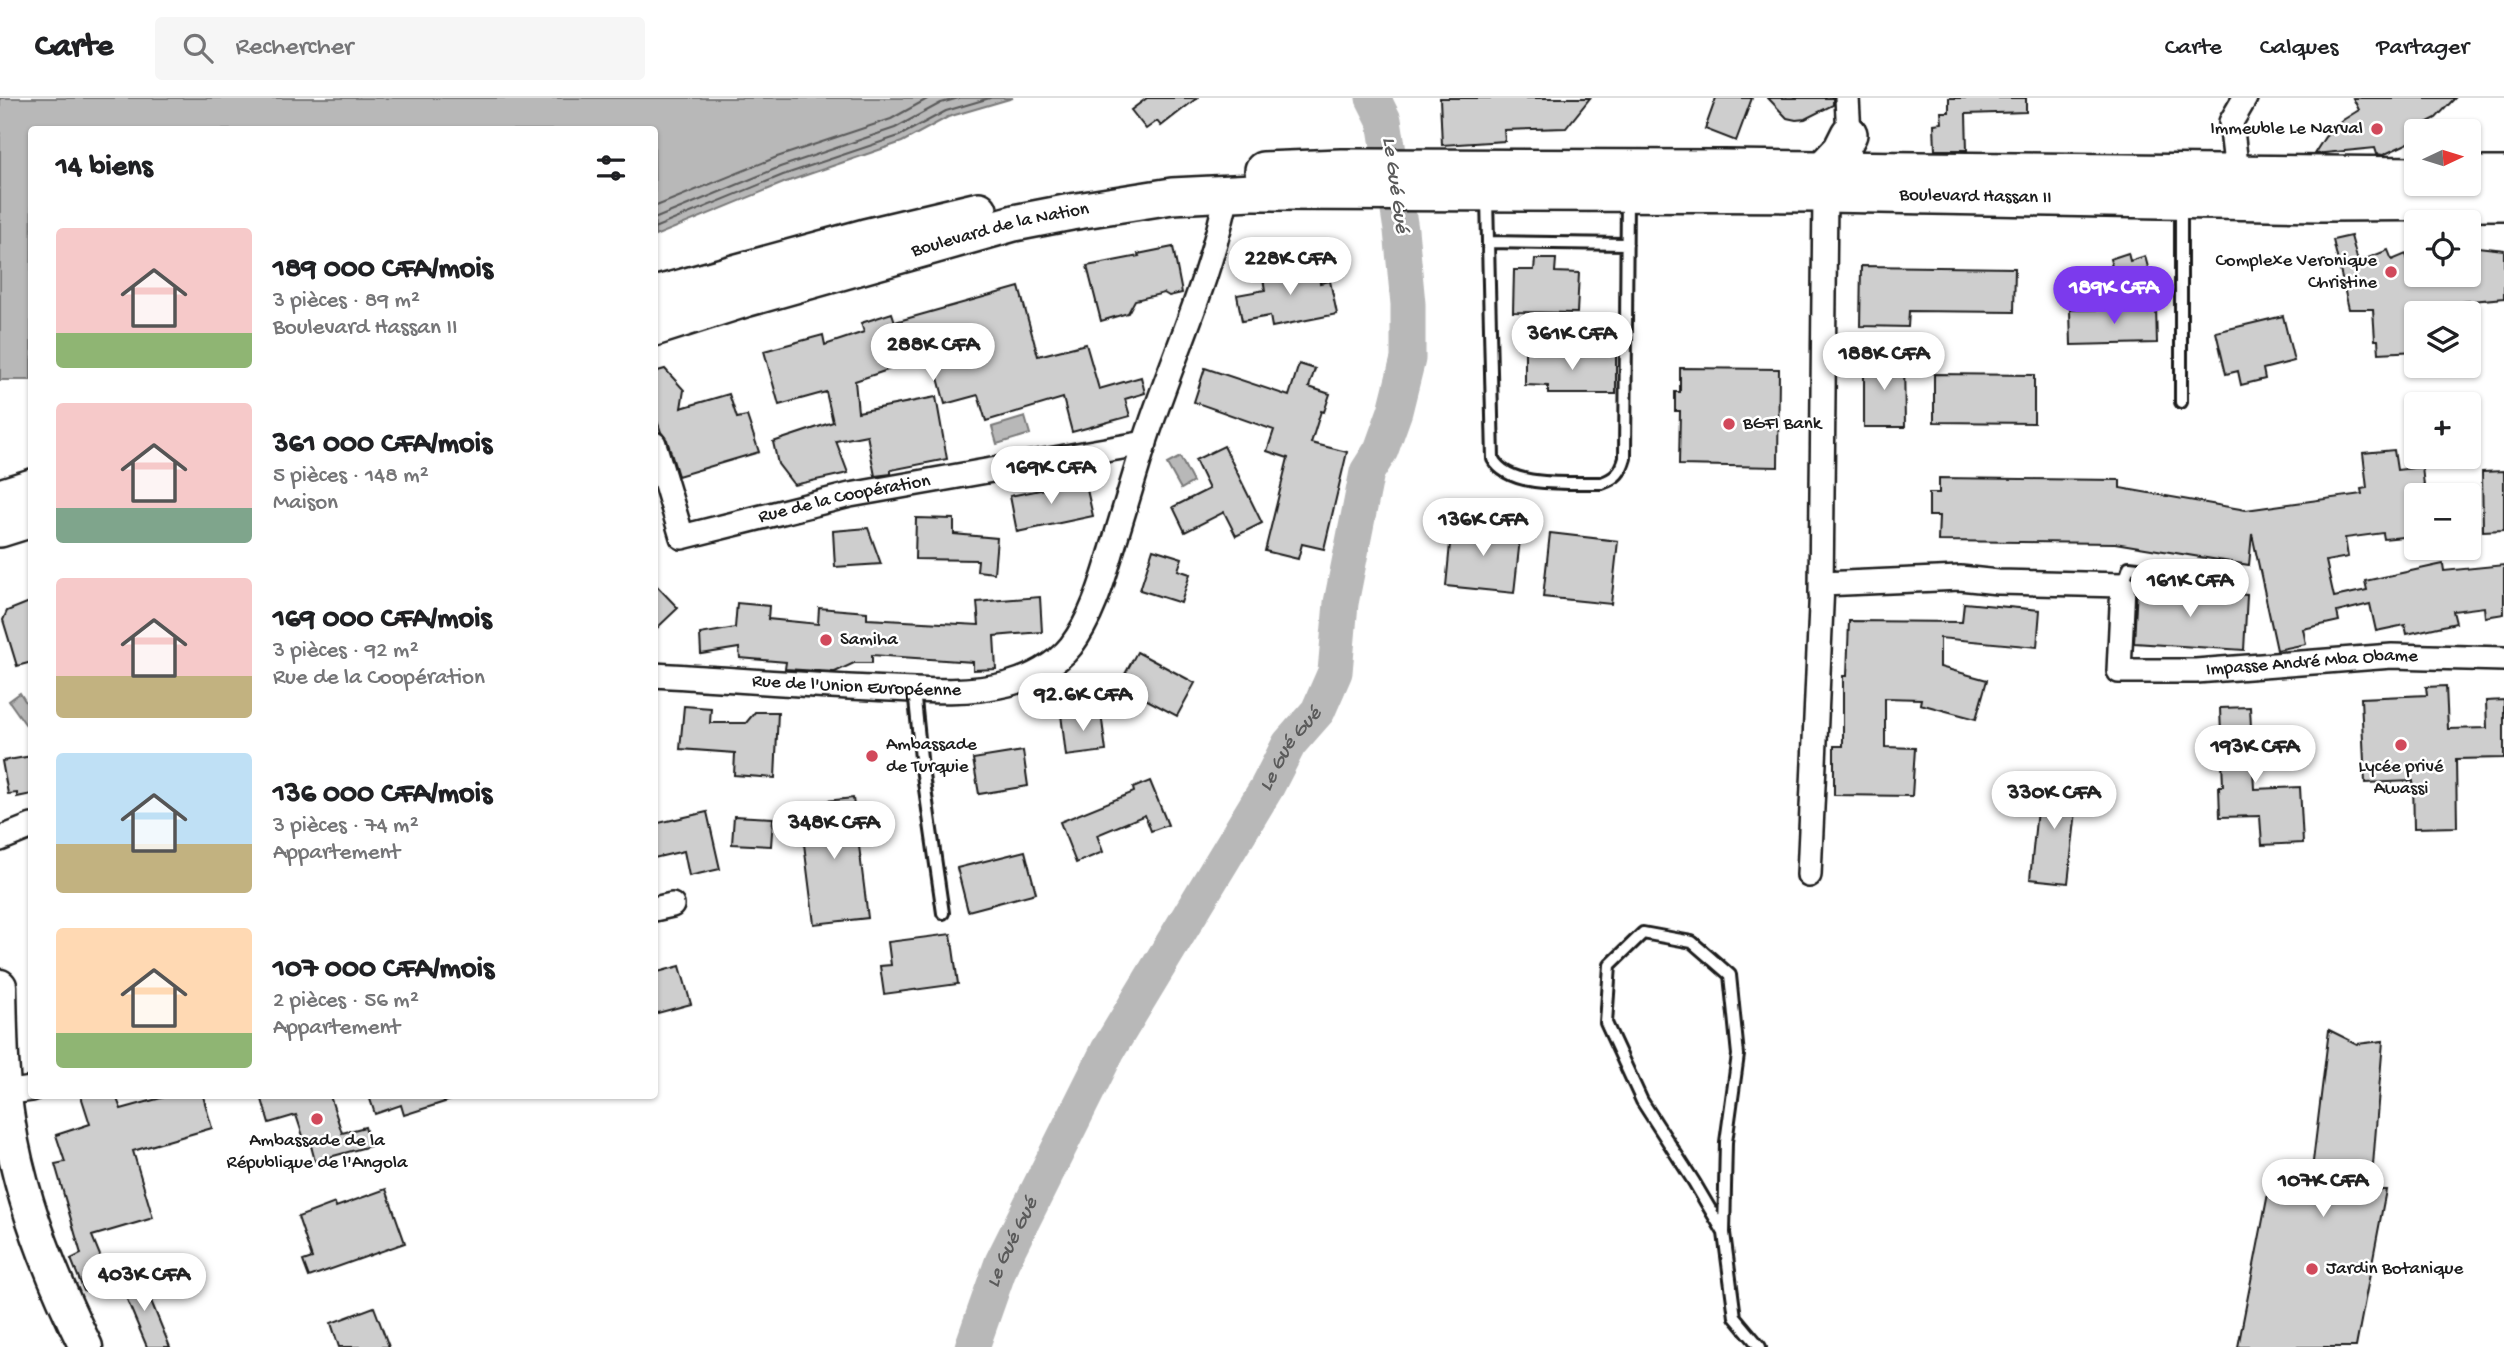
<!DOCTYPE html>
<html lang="fr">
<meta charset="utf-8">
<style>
:root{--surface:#fff;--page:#f6f6f6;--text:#202124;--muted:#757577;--line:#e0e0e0;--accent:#7c3aed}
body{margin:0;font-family:"Gochi Hand",sans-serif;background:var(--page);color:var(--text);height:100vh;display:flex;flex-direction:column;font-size:26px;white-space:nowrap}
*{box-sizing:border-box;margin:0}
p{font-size:23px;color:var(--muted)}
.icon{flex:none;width:38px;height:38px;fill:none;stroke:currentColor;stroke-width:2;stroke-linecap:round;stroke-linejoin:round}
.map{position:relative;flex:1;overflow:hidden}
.side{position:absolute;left:28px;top:28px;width:630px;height:973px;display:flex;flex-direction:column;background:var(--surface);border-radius:7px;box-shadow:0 2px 5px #0004}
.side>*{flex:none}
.needle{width:46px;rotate:86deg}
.fabs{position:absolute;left:2404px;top:21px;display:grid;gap:14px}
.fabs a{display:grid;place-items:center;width:77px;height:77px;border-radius:7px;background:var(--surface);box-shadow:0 2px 5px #0004;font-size:35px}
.price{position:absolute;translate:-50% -60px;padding:0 16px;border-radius:24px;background:#fff;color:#222;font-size:23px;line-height:46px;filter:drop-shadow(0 2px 4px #0008)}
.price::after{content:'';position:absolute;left:50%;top:42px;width:21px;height:16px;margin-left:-10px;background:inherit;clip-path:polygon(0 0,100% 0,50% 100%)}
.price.on{background:var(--accent);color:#fff}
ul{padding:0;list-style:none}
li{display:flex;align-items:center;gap:21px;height:175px;padding:0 28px}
li span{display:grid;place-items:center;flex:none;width:196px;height:140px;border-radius:7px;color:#555}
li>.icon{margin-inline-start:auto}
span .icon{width:84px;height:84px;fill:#fffc;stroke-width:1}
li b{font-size:30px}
h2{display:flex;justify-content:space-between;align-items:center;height:84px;padding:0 28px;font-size:30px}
header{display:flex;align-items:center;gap:42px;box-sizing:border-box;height:98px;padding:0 35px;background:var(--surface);border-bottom:2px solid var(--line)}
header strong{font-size:33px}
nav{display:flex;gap:38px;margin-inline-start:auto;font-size:24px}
.search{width:490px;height:63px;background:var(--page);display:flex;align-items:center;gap:18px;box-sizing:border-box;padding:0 24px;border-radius:7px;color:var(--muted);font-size:26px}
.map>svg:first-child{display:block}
.water{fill:#b8b8b8;stroke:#7a7a7a;stroke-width:2}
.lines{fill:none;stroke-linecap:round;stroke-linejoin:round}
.shore{stroke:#5a5a5a;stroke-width:2}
.river{stroke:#b8b8b8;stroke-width:35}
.building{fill:#cecece;stroke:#1c1c1c;stroke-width:2}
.service-casing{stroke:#1c1c1c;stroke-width:16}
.minor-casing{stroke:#1c1c1c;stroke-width:28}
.secondary-casing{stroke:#1c1c1c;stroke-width:37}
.primary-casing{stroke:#1c1c1c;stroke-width:40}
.service{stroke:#fff;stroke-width:10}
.minor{stroke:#fff;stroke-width:23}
.secondary{stroke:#fff;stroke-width:32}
.primary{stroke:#fff;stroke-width:35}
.poi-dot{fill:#d1495b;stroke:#fff;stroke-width:2.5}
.labels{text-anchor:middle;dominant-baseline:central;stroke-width:5;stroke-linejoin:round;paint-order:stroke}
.poi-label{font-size:19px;fill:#1c1c1c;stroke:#fff;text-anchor:start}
.street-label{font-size:19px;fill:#1c1c1c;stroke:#fff}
.water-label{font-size:21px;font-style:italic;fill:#5a5a5a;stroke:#fff}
</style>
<header>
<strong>Carte</strong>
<div class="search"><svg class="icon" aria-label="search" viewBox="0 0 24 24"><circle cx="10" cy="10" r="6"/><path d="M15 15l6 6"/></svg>Rechercher</div>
<nav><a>Carte</a><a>Calques</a><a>Partager</a></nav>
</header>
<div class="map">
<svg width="2504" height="1249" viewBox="0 0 2504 1249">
<rect width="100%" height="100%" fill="#fff"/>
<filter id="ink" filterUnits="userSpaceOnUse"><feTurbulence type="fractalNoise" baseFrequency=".0143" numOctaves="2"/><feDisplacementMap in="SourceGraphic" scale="14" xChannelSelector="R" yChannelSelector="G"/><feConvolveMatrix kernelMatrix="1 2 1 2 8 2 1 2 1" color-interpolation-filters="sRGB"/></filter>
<g filter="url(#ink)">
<path class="water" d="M 0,0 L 1013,0 L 948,19 L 902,44 L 786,84 L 655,138 L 654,32 L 32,32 L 31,282 L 0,282 Z
M 1025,319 L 1030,336 L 997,346 L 992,329 Z
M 1180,359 L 1193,384 L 1181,391 L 1167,366 Z
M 20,595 L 31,612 L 31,627 L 28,630 L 9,603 Z"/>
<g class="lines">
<path class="shore" d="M 654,109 L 777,59 L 891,21 L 929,0
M 654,121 L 780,69 L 895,30 L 941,5 L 959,0
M 654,130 L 783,77 L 899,38 L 946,13 L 990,0"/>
<path class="river" id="s1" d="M 972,1249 L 1002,1164 L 1108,952 L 1267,689 L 1289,646 L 1318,613 L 1335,574 L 1341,505 L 1367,374 L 1381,352 L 1395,313 L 1408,261 L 1408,206 L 1401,132 L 1384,22 L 1373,0"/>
</g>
<path class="building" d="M 1147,0 L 1197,0 L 1161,28 L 1157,23 L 1146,31 L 1131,12 Z
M 1440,0 L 1590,0 L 1566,30 L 1504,32 L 1505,43 L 1442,47 Z
M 1716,0 L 1752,0 L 1736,43 L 1705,31 Z
M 1768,0 L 1833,0 L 1833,7 L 1805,21 L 1796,22 L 1787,20 Z
M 1949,0 L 2026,0 L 2026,14 L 1966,16 L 1967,52 L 1935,52 L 1934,26 L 1942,25 L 1941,14 L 1949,14 Z
M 2353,0 L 2455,0 L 2436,20 L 2420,28 L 2422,33 L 2417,33 L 2417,41 L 2383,57 L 2377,56 L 2375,50 L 2314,56 L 2325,39 L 2343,22 L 2359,12 Z
M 2351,138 L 2358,164 L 2388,152 L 2392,162 L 2406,156 L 2412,177 L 2469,177 L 2469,148 L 2504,152 L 2504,200 L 2461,204 L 2462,215 L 2417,215 L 2417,253 L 2379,255 L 2378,242 L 2375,242 L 2373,211 L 2349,211 L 2333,142 Z
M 1173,149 L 1182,195 L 1169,198 L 1164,195 L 1135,202 L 1128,215 L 1101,223 L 1087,168 L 1139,158 L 1138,156 Z
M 2128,155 L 2130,163 L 2145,158 L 2151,181 L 2093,198 L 2087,179 L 2113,172 L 2110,161 Z
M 1535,161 L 1556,161 L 1555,174 L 1579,175 L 1577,215 L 1513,214 L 1514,172 L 1534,172 Z
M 1316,164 L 1320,185 L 1330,183 L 1337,216 L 1272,229 L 1270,218 L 1242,223 L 1237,197 L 1265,192 L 1262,174 Z
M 1861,168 L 2015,170 L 2014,214 L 1909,213 L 1908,229 L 1860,228 Z
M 1019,189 L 1038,258 L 1086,246 L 1099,291 L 1141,279 L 1145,295 L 1125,301 L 1130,318 L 1072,334 L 1063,300 L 986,323 L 978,297 L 945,306 L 932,257 L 855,283 L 858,314 L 936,299 L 947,361 L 891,372 L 891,376 L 875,378 L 867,337 L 836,343 L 848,375 L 794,387 L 778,366 L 773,344 L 833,324 L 826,294 L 779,307 L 764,253 L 823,237 L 825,247 L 864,234 L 861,225 L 892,215 L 895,224 Z
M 2156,210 L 2157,245 L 2071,247 L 2070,212 Z
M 2283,218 L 2294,263 L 2263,271 L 2265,281 L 2241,287 L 2238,273 L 2226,276 L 2216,234 Z
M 1525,253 L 1616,253 L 1616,296 L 1548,296 L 1548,288 L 1525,287 Z
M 1864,258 L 1904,258 L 1905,329 L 1864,329 Z
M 1299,266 L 1315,271 L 1309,289 L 1330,296 L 1324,314 L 1321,313 L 1311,345 L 1347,354 L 1324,451 L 1302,446 L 1298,461 L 1265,453 L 1288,360 L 1267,353 L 1274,332 L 1194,304 L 1205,270 L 1289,298 Z
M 1680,270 L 1779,271 L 1778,369 L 1679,367 L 1680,313 L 1675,313 L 1675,294 L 1680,294 Z
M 665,271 L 684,292 L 681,310 L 729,296 L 737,320 L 747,318 L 759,354 L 678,378 L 667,342 L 661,334 L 654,314 L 654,274 Z
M 1934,276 L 2034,277 L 2034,325 L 1934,324 Z
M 1224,348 L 1262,425 L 1236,438 L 1224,414 L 1185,434 L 1173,409 L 1209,391 L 1195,362 Z
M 2394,352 L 2397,372 L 2422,369 L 2425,397 L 2417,397 L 2417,416 L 2410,417 L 2412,438 L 2384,441 L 2383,435 L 2345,440 L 2348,459 L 2326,463 L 2334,499 L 2367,492 L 2365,483 L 2443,466 L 2444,473 L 2504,467 L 2504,516 L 2485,519 L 2484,509 L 2453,513 L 2456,525 L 2407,536 L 2405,527 L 2376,533 L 2370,506 L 2337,514 L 2339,523 L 2303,531 L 2306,546 L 2277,552 L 2252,436 L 2249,467 L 2115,445 L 1938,443 L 1939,418 L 1929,418 L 1929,395 L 1939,395 L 1939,380 L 2120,382 L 2120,390 L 2246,412 L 2362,396 L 2361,391 L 2367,390 L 2363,355 Z
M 2504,373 L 2504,432 L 2483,433 L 2482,374 Z
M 1085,383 L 1093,418 L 1017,434 L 1010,398 Z
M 916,420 L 954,421 L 954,436 L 997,440 L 994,475 L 977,473 L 978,462 L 915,461 Z
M 1452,425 L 1521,432 L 1514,495 L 1446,488 Z
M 868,430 L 881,466 L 835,469 L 833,433 Z
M 1550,435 L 1618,443 L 1611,506 L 1543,499 Z
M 1153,451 L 1182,460 L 1178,472 L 1190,476 L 1181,505 L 1140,492 Z
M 654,485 L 678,510 L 654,533 Z
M 2137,489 L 2247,497 L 2244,552 L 2134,545 Z
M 1040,499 L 1042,534 L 994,538 L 996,571 L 973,572 L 973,564 L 872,557 L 872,565 L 854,565 L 835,574 L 785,571 L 786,564 L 740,560 L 739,550 L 701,556 L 700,536 L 735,530 L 737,505 L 769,508 L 768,521 L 818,526 L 819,510 L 867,514 L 867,521 L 979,527 L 977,504 Z
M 32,503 L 32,564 L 17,568 L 3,522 L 7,513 Z
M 1964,505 L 2040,512 L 2037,549 L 1940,540 L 1940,569 L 1987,582 L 1976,621 L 1920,606 L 1921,601 L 1885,600 L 1885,649 L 1915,650 L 1912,698 L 1834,697 L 1834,648 L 1843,648 L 1843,578 L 1847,578 L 1849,523 L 1962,524 Z
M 1137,554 L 1195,585 L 1177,618 L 1119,587 Z
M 2446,588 L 2448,631 L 2487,630 L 2486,603 L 2504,602 L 2504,660 L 2456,661 L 2457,729 L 2414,730 L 2413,683 L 2365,685 L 2361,600 L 2427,597 L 2426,589 Z
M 684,608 L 711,610 L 710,625 L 746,625 L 755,614 L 778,614 L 775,680 L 734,677 L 735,655 L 680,651 Z
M 2250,609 L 2254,691 L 2300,689 L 2303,745 L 2262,747 L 2260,718 L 2220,719 L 2219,688 L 2223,688 L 2220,610 Z
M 1089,613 L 1090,616 L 1101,615 L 1106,653 L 1066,658 L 1061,616 Z
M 1023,653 L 1028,688 L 979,696 L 973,661 Z
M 32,658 L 32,696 L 17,699 L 17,695 L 8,696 L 2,663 Z
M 2040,682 L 2079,686 L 2068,785 L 2030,781 Z
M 1150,683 L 1168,727 L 1151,733 L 1145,717 L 1097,737 L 1103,754 L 1076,765 L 1060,724 L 1134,694 L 1133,690 Z
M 853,700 L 868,820 L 814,826 L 799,706 Z
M 707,714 L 720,771 L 689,778 L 684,753 L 654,760 L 654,726 Z
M 734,718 L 773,720 L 771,748 L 732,746 Z
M 1025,753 L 1036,795 L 968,813 L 957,770 Z
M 951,836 L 958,886 L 884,896 L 880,868 L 891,867 L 888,844 Z
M 680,868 L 691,906 L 654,916 L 654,875 Z
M 2329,932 L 2357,946 L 2383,943 L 2371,1092 L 2386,1092 L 2356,1249 L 2238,1249 L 2273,1070 L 2310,1088 Z
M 81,998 L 116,998 L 121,1011 L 168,998 L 203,998 L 212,1030 L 133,1053 L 153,1120 L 92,1138 L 110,1182 L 84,1193 L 71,1161 L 81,1156 L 55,1066 L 65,1064 L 56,1037 L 90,1026 Z
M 261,998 L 330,998 L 342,1035 L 365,1029 L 370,1048 L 315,1063 L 309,1040 L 304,1041 L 296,1017 L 269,1025 Z
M 369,998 L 453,998 L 454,1001 L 404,1017 L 401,1007 L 375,1016 Z
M 386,1091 L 405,1145 L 309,1179 L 303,1163 L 312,1160 L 298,1119 L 335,1105 L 336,1109 Z
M 140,1176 L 170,1249 L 147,1249 L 120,1185 Z
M 374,1209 L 389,1249 L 339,1249 L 331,1225 Z"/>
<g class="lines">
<g class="service-casing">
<path id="service" d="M 1487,100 L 1493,361 C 1509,391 1571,384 1602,385 C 1616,380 1621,374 1625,360 L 1627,98
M 1488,144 L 1627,146
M 2181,304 L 2181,108
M 2123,487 L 2129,469 L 2237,481
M 914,592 L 922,670 L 943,815
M 1724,1135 L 1694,1084 L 1642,1003 L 1606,925 L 1610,867 L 1643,835 L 1692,844 L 1730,877 L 1738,957 L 1726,1044 L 1724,1135 L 1735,1219 L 1760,1249"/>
</g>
<g class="minor-casing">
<g id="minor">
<path d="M 1847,0 L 1849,36"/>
<path d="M 2237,75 L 2231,24 L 2245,0"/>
<path id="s2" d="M 654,346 L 682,439 L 850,397 L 1145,345"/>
<path d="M 1821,495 L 1825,96"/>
<path id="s3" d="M 654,577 C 727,581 799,587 871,590 C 916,592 964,597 1008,586 C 1030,580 1056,567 1071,548 C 1092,520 1102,485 1112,452 C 1122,418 1133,384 1143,350 C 1170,264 1210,184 1227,95"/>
<path d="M 0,741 L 32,728"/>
<path id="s4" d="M 1809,777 L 1822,486 L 1960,480 L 1998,484 L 2123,487 L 2119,573 L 2196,573 L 2392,558 L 2504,561"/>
<path d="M 654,811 L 672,807"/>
<path d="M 5,995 L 32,991"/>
</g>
</g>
<g class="secondary-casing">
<path id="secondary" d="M 0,888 C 1,934 1,981 9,1027 C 21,1104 52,1180 86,1249"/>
</g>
<g class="primary-casing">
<g id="primary">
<path d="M 1823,71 L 1841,52 L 1849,36"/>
<path d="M 1263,72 L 1341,69 L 1724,70 L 2417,77"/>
<path d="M 2469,77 L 2504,77"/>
<path d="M 654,197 L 865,139 L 979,112"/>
<path id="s5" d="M 654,230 L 745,201 L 1014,125 L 1071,114 L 1172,98 L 1253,94 L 1825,96 L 2320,105 L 2504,104"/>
<path d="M 0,399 L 32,389"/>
<path d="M 0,431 L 32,421"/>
</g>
</g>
<use href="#service" class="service"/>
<use href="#minor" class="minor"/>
<use href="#secondary" class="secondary"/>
<use href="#primary" class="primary"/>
</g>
</g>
<g class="poi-dot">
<circle cx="2377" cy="31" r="7"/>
<circle cx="2391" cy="174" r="7"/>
<circle cx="1729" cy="326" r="7"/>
<circle cx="826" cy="542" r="7"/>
<circle cx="2401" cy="647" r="7"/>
<circle cx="872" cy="658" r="7"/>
<circle cx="317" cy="1021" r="7"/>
<circle cx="2312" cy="1171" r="7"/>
</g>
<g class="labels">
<g class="poi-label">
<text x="2363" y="31" text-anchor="end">Immeuble Le Narval</text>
<text x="2377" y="163" text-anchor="end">Complexe Veronique<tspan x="2377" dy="22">Christine</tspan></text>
<text x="1743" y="326">BGFI Bank</text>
<text x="840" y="542">Samiha</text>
<text x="886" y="647">Ambassade<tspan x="886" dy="22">de Turquie</tspan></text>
<text x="2401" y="669" text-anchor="middle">Lycée privé<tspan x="2401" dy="22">Awassi</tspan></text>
<text x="317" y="1043" text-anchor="middle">Ambassade de la<tspan x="317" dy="22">République de l'Angola</tspan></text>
<text x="2326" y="1171">Jardin Botanique</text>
</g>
<g class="street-label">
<text stroke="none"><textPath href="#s5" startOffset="1339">Boulevard Hassan II</textPath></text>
<text stroke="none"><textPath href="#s5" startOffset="360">Boulevard de la Nation</textPath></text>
<text stroke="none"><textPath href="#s2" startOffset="264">Rue de la Coopération</textPath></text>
<text stroke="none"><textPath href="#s4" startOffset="872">Impasse André Mba Obame</textPath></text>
<text stroke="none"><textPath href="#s3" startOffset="203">Rue de l'Union Européenne</textPath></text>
</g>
<g class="water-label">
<text transform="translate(1394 87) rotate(82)">Le Gué Gué</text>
<text stroke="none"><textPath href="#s1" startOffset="679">Le Gué Gué</textPath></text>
<text stroke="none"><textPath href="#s1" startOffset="112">Le Gué Gué</textPath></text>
</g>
</g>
</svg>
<div class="fabs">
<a><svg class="needle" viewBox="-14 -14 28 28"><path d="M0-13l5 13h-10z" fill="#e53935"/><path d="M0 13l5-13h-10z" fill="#757577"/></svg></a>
<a><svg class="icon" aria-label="locate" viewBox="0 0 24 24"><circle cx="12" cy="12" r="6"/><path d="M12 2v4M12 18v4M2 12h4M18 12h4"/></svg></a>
<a><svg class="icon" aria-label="layers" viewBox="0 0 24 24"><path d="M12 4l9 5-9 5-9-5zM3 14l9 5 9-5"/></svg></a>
<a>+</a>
<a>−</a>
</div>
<b class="price" style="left:1290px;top:199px">228K CFA</b>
<b class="price on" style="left:2114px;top:228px">189K CFA</b>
<b class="price" style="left:1572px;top:274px">361K CFA</b>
<b class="price" style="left:933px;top:285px">288K CFA</b>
<b class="price" style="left:1884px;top:294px">188K CFA</b>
<b class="price" style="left:1051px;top:408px">169K CFA</b>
<b class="price" style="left:1483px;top:460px">136K CFA</b>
<b class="price" style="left:2190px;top:521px">161K CFA</b>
<b class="price" style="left:1083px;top:635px">92.6K CFA</b>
<b class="price" style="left:2255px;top:687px">193K CFA</b>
<b class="price" style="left:2054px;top:733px">330K CFA</b>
<b class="price" style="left:834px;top:763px">348K CFA</b>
<b class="price" style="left:2323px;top:1121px">107K CFA</b>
<b class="price" style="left:144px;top:1215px">403K CFA</b>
<section class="side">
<h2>14 biens<svg class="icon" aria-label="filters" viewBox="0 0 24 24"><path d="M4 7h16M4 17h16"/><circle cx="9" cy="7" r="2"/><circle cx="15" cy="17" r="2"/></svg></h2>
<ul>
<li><span style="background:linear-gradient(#f6c9c9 75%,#8fb573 0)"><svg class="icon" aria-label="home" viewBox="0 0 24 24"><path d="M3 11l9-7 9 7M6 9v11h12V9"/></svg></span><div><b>189 000 CFA/mois</b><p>3 pièces · 89 m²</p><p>Boulevard Hassan II</p></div></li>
<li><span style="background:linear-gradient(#f6c9c9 75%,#7fa58c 0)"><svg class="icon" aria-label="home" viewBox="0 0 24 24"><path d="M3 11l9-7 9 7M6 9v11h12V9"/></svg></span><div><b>361 000 CFA/mois</b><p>5 pièces · 148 m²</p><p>Maison</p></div></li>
<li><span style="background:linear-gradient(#f6c9c9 70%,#c2b280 0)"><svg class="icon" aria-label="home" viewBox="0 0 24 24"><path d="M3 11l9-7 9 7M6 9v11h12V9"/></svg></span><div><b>169 000 CFA/mois</b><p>3 pièces · 92 m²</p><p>Rue de la Coopération</p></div></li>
<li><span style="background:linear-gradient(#bfe0f5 65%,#c2b280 0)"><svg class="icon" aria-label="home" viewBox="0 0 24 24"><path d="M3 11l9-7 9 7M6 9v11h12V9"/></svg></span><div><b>136 000 CFA/mois</b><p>3 pièces · 74 m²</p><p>Appartement</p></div></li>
<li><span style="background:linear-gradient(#ffd9b3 75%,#8fb573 0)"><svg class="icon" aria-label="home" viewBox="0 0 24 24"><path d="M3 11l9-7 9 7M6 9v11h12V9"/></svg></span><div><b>107 000 CFA/mois</b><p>2 pièces · 56 m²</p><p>Appartement</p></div></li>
</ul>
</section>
</div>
